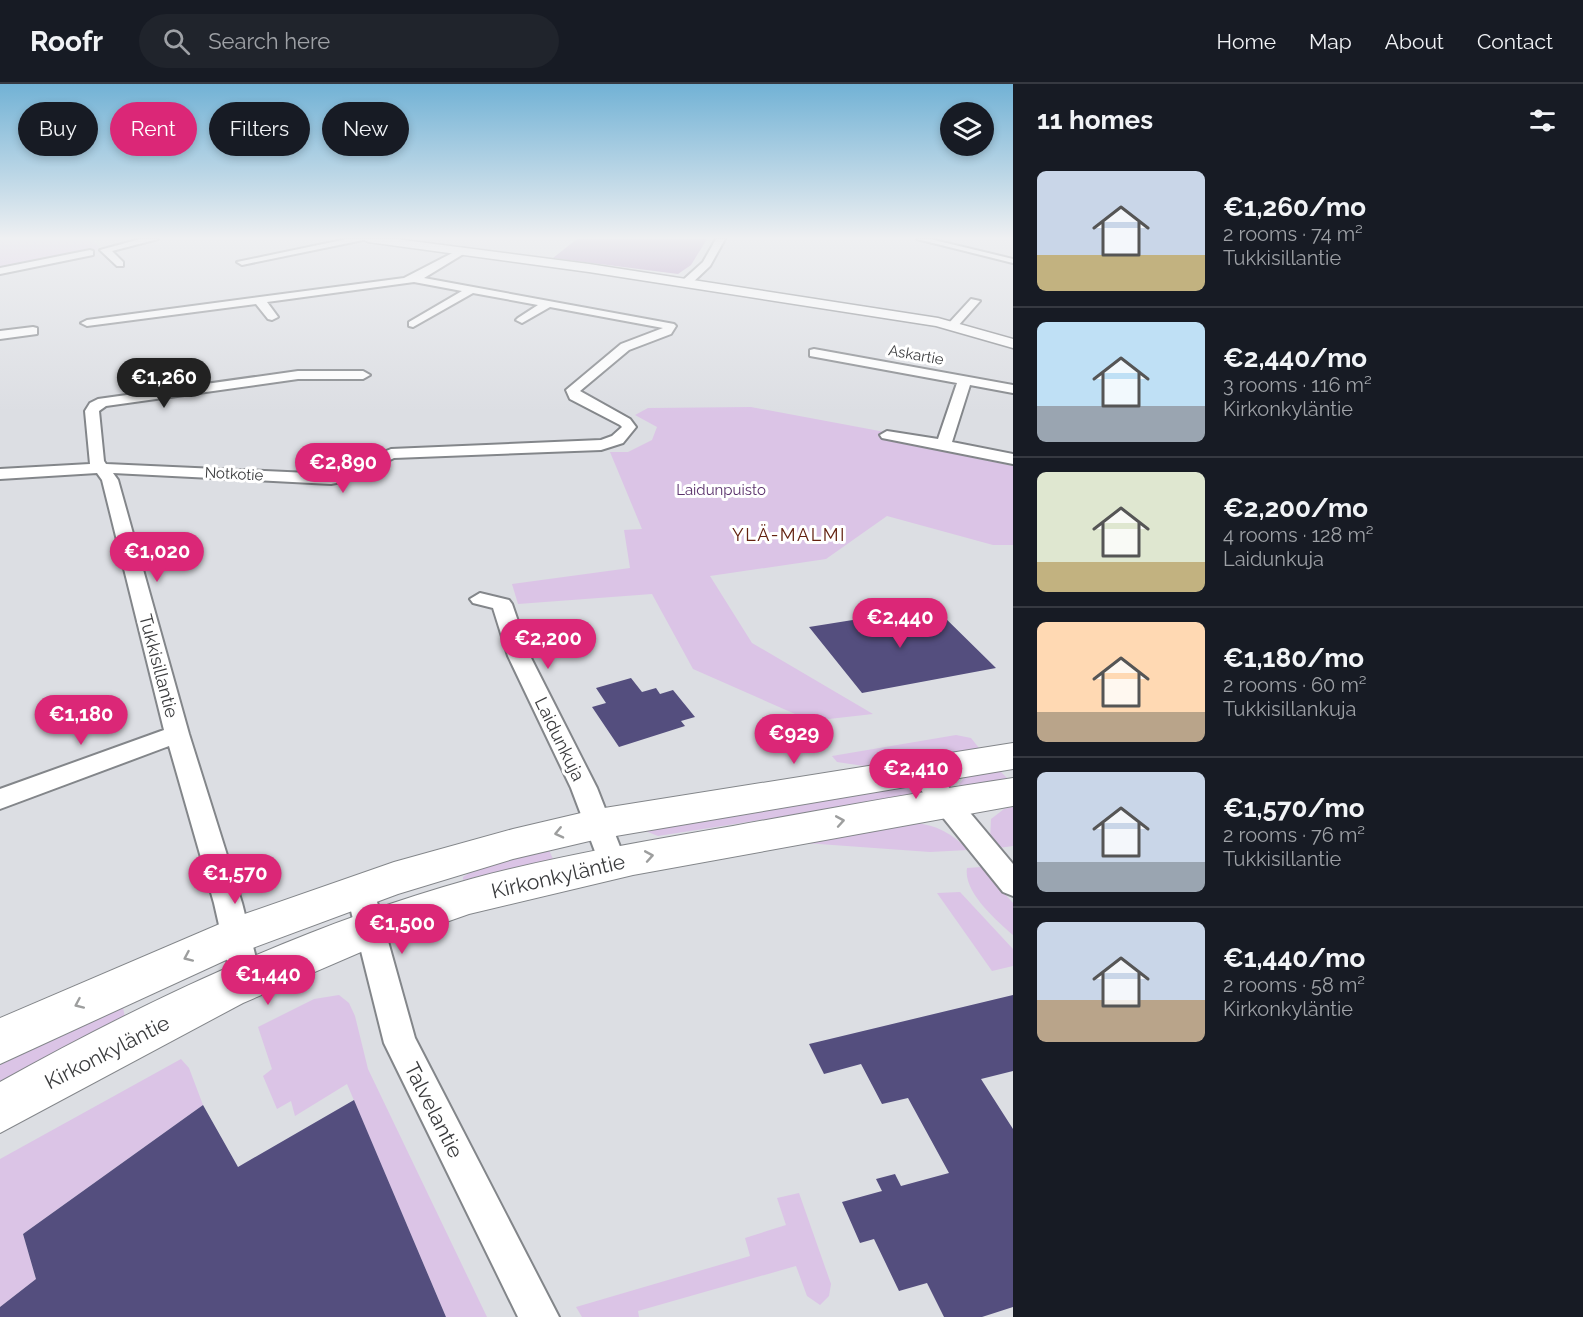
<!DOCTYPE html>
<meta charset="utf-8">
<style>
:root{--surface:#171b24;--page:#20242c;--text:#f1f3f6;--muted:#9ea1a6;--line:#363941;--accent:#db2777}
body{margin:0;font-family:Raleway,sans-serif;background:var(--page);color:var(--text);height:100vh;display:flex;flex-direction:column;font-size:22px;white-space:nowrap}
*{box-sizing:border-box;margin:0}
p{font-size:20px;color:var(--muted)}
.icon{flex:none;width:33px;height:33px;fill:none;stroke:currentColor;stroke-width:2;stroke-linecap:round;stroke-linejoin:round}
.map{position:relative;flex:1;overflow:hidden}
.side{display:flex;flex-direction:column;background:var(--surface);width:570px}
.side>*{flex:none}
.hud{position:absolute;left:18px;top:18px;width:570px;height:54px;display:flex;gap:12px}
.buttons{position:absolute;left:940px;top:18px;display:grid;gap:12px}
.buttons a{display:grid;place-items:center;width:54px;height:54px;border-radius:50%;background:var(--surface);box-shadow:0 3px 9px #0003;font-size:30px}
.price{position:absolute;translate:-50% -51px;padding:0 14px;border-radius:21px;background:var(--accent);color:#fff;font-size:20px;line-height:39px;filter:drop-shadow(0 2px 3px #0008)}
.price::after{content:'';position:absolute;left:50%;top:36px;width:18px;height:14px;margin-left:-9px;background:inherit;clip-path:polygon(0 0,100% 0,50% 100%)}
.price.on{background:#222;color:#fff}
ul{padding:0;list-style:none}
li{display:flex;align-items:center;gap:18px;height:150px;padding:0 24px}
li+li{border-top:2px solid var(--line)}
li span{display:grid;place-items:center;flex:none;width:168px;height:120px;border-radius:9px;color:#555}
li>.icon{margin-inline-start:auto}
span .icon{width:72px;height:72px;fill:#fffc;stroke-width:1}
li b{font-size:26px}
h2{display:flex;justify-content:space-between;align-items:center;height:72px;padding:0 24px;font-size:26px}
.chip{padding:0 21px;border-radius:27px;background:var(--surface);box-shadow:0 3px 9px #0003;font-size:21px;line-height:54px}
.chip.on{background:var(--accent);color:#fff}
header{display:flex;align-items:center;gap:36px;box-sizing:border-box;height:84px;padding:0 30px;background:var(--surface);border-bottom:2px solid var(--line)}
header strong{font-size:28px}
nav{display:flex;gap:33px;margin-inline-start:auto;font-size:21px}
.search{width:420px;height:54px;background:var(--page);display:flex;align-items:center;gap:15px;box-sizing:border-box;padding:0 21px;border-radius:33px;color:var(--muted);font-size:22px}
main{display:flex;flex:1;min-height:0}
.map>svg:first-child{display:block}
.green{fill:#dbc4e6}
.forest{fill:#b393c3}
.building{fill:#544e7e}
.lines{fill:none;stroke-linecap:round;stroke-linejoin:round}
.pedestrian-casing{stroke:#83868a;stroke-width:4}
.minor-casing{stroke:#83868a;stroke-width:4}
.tertiary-casing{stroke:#83868a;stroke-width:3}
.secondary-casing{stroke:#83868a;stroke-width:2}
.pedestrian{fill:#fff;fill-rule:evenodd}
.minor{fill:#fff;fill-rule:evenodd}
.tertiary{fill:#fff;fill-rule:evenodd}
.secondary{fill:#fff;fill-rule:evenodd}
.oneway{stroke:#9d9e9e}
.labels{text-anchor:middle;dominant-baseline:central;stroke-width:6;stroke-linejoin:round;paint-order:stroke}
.far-street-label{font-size:15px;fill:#3b3c3e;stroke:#fff}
.far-park-label{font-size:15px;fill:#5a316c;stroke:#fff}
.far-quarter-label{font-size:18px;letter-spacing:1.5px;fill:#642210;stroke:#fff}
.street-label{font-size:18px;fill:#3b3c3e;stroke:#fff}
.near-street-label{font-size:21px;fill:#3b3c3e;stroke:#fff}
</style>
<header>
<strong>Roofr</strong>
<div class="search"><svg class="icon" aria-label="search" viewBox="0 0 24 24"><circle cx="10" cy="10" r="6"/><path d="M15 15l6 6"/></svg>Search here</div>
<nav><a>Home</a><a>Map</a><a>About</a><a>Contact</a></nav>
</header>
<main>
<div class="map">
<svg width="1013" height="1233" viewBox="0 0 1013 1233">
<rect width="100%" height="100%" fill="#dcdee3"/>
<path class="green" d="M 93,155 L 100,165 L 0,185 L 0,156 Z
M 751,323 L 901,351 L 923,363 L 1013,382 L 1013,461 L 993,461 L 887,432 L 826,475 L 710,492 L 752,559 L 873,630 L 811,637 L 693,585 L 652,510 L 518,520 L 512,500 L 630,484 L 624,446 L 642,445 L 610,368 L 628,368 L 652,356 L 657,343 L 635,331 L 648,324 Z
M 956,651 L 971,654 L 979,664 L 864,682 L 837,678 L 832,672 Z
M 1000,687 L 1008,695 L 961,704 L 959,700 L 965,693 Z
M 906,703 L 916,712 L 658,752 L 643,746 Z
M 1013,723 L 1013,762 L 999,764 L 990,757 L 991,735 L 1004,725 Z
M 913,739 C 936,740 953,750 968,766 L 930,768 L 805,759 Z
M 549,766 L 553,775 L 463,796 L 463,793 L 474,786 Z
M 981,783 L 1013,819 L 1013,851 C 997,837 963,808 967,784 Z
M 960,808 L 1013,865 L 1013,882 L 992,887 L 937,809 Z
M 339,911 L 349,919 L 355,932 L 368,985 L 487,1233 L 446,1233 L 347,1000 L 295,1032 L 291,1017 L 277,1025 L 263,992 L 272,985 L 258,943 L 314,915 Z
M 122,919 L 126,938 L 0,1004 L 0,981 Z
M 181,975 L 189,984 L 203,1021 L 23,1150 L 36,1195 L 0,1223 L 0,1075 Z
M 799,1109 L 831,1200 L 829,1212 L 820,1221 L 807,1212 L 796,1182 L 638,1227 L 639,1233 L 582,1233 L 576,1223 L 750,1172 L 745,1154 L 786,1141 L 777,1114 Z"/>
<path class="forest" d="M 577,155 L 707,155 L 691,181 L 678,190 L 553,174 Z"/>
<path class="building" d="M 934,523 L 996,584 L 862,609 L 809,543 Z
M 631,594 L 642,608 L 656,604 L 660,610 L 673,606 L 695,633 L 681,637 L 685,642 L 619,663 L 592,623 L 606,619 L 596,604 Z
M 1013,911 L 1013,987 L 981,995 L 1013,1045 L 1013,1223 L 982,1233 L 944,1233 L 927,1199 L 899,1207 L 874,1155 L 860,1159 L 842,1118 L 882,1107 L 876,1095 L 895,1090 L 901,1102 L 949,1089 L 908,1014 L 882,1020 L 861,980 L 824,990 L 809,960 Z
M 354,1016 L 446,1233 L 0,1233 L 0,1223 L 36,1195 L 23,1150 L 203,1021 L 238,1083 Z"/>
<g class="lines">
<g class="pedestrian-casing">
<path id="pedestrian" d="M 917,155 L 930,155 L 1013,175 L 1013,179 Z"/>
</g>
<g class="minor-casing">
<path id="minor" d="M 140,155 L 158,155 L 112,167 L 123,178 L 123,182 L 117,182 L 100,166 Z
M 347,155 L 368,155 L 242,181 L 237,178 Z
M 716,155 L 725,155 L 710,182 L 691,200 L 683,200 L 683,196 L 703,178 Z
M 462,164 L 465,165 L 465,169 L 424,194 L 674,240 L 676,242 L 671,250 L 629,266 L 580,307 L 630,335 L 636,343 L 623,359 L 601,366 L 394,374 L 347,397 L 331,400 L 113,389 L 118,396 L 189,650 L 242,819 L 262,898 L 258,908 L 247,913 L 236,908 L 232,898 L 214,819 L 169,662 L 0,725 L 0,705 L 164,646 L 102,396 L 97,389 L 0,395 L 0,385 L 90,380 L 85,327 L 90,319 L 98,315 L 298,287 L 363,287 L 370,291 L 363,295 L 298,295 L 106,322 L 99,327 L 104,377 L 106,380 L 331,390 L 391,365 L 601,356 L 612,352 L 622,343 L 620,341 L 570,315 L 566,306 L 621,260 L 663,244 L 550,223 L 522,239 L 516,236 L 518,234 L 538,221 L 473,209 L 413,243 L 409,242 L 409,238 L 462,207 L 414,198 L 267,218 L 278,233 L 272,236 L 268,235 L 256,220 L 87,242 L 81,239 L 87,236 L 404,194 Z
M 90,166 L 93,167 L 93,171 L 0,190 L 0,184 Z
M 971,215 L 980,217 L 957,243 L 949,243 L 949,239 Z
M 33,243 L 37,244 L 37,250 L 0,255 L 0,247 Z
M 814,265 L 1013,301 L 1013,309 L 970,301 L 952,358 L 1013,370 L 1013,380 L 882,354 L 880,351 L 887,347 L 938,355 L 957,299 L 810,272 L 810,266 Z
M 480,509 L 509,516 L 512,520 L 530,572 L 597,704 L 626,778 L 622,786 L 612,789 L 602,786 L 571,704 L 508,572 L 493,524 L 473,519 L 470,515 Z
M 921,679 L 930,681 L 1013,780 L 1013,812 L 1003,808 L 912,695 L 909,688 L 912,681 Z
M 360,795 L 370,798 L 374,807 L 415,954 L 559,1233 L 518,1233 L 384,959 L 346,807 L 350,798 Z"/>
</g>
<g class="tertiary-casing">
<path id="tertiary" d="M 363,155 L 396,155 L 589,180 L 938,234 L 1013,255 L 1013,264 L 936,242 L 589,188 L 368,158 Z"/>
</g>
<g class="secondary-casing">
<path id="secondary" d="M 1013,659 L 1013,685 L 598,755 L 513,775 L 398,810 L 250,865 L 0,980 L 0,934 L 236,833 L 394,778 L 513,745 L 598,725 Z
M 1013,694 L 1013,722 L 633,791 L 469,830 L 361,868 L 243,919 L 0,1049 L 0,998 C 149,915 306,841 471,795 C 557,772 645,757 733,742 C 826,725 919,708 1013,694 Z"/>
</g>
<use href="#pedestrian" class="pedestrian"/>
<use href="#minor" class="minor"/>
<use href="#tertiary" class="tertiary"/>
<use href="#secondary" class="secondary"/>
</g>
<defs><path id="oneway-chevron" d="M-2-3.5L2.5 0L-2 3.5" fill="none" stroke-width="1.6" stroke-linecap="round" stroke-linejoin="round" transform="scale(1.5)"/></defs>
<g class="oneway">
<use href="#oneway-chevron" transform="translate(840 737) rotate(-10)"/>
<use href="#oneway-chevron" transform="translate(559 749) rotate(167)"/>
<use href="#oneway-chevron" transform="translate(649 772) rotate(-10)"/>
<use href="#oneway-chevron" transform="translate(188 873) rotate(156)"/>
<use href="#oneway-chevron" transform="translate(79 920) rotate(156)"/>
</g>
<linearGradient id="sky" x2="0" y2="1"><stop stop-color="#72b2d5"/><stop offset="0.47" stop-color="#eff0f2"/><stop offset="1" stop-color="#eff0f2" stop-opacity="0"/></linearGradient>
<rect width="1013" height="328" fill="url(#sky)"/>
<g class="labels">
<g class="far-street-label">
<text transform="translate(916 271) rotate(10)">Askartie</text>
<text transform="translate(234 390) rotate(3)">Notkotie</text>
</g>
<g class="far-park-label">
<text x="721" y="406">Laidunpuisto</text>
</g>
<g class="far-quarter-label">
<text x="789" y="450">YLÄ-MALMI</text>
</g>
<g class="street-label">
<text transform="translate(159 582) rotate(75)">Tukkisillantie</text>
<text transform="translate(560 655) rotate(64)">Laidunkuja</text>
</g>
<g class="near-street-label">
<text transform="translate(558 792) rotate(-13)">Kirkonkyläntie</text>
<text transform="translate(107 968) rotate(-27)">Kirkonkyläntie</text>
<text transform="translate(434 1026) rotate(63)">Talvelantie</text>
</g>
</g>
</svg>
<div class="buttons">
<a><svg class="icon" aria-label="layers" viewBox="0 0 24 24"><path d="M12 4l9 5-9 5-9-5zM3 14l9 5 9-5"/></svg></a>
</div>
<b class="price on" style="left:164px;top:325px">€1,260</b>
<b class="price" style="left:343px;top:410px">€2,890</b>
<b class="price" style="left:157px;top:499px">€1,020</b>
<b class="price" style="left:900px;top:565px">€2,440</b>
<b class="price" style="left:548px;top:586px">€2,200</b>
<b class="price" style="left:81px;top:662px">€1,180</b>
<b class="price" style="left:794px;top:681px">€929</b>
<b class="price" style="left:916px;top:716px">€2,410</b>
<b class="price" style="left:235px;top:821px">€1,570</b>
<b class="price" style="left:402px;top:871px">€1,500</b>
<b class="price" style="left:268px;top:922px">€1,440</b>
<div class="hud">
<a class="chip">Buy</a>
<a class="chip on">Rent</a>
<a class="chip">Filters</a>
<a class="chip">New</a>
</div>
</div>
<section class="side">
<h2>11 homes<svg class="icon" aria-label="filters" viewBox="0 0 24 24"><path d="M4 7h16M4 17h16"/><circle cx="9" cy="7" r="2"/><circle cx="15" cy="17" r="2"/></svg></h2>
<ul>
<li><span style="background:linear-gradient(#c9d6e8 70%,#c2b280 0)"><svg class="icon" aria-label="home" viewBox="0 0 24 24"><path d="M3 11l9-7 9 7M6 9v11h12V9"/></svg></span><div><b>€1,260/mo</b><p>2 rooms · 74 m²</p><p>Tukkisillantie</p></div></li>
<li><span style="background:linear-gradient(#bfe0f5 70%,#9aa5b1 0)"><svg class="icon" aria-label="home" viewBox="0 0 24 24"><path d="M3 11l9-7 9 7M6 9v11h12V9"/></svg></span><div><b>€2,440/mo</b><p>3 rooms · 116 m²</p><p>Kirkonkyläntie</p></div></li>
<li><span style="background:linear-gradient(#dfe7d0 75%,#c2b280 0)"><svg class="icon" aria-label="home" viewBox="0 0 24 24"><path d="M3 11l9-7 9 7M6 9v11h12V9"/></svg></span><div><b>€2,200/mo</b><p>4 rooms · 128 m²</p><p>Laidunkuja</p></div></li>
<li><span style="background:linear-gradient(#ffd9b3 75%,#b9a48a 0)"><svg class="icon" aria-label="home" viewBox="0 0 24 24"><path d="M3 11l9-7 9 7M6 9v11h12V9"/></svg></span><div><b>€1,180/mo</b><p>2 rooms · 60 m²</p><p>Tukkisillankuja</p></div></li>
<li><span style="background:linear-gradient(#c9d6e8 75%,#9aa5b1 0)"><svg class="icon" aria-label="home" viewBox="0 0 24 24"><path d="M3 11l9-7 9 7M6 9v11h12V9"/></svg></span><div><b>€1,570/mo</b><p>2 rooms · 76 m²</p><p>Tukkisillantie</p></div></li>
<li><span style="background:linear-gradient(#c9d6e8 65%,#b9a48a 0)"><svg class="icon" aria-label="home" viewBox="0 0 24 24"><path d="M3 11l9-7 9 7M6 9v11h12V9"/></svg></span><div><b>€1,440/mo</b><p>2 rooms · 58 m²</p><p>Kirkonkyläntie</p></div></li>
</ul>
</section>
</main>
